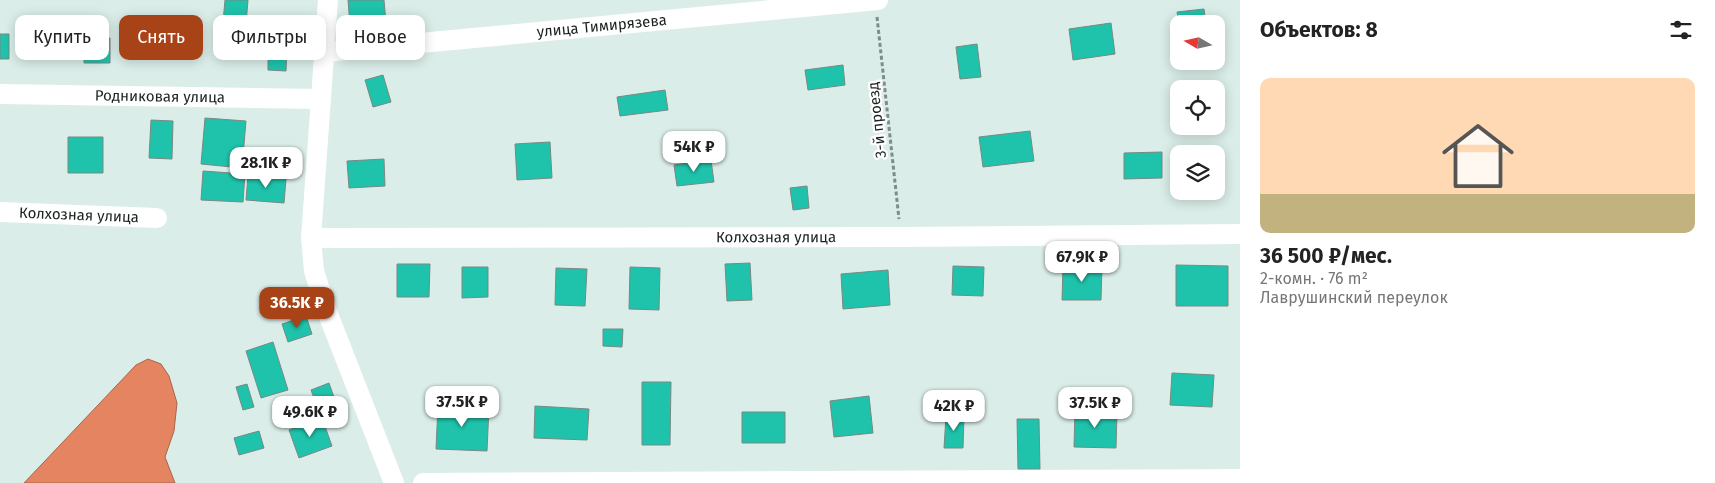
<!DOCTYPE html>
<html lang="ru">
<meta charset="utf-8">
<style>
:root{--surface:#fff;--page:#f6f6f6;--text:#222;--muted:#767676;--line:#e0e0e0;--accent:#a84317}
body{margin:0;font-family:"Fira Sans",sans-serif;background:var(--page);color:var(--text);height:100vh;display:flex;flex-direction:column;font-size:19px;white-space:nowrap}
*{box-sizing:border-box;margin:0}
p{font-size:16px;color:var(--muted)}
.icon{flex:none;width:28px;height:28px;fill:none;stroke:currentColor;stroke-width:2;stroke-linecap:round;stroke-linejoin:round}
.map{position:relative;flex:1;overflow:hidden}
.details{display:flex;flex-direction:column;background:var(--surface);width:475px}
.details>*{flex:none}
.banner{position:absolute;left:15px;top:15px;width:475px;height:45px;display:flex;gap:10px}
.needle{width:32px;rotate:279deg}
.controls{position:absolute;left:1170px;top:15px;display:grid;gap:10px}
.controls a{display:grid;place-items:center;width:55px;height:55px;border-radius:10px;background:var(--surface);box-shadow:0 2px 12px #0003;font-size:25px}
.price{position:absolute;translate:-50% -42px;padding:0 11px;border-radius:10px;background:#fff;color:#222;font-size:16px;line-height:32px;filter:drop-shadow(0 1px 2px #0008)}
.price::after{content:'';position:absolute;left:50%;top:30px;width:15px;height:11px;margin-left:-8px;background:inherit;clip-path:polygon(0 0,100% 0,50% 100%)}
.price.selected{background:var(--accent);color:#fff}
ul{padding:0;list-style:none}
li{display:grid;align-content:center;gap:10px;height:265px;padding:0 20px}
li+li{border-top:1px solid var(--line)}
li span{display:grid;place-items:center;height:155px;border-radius:10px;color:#555}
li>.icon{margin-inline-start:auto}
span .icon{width:90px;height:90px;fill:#fffc;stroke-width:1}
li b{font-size:21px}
h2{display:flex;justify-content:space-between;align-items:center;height:60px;padding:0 20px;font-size:21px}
.tag{padding:0 18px;border-radius:10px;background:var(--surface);box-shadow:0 2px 12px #0003;font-size:18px;line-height:45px}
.tag.selected{background:var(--accent);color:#fff}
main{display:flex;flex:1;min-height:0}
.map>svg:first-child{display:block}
.water{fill:#e48460;stroke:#a7664c}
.building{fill:#1fc3ab;stroke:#778984}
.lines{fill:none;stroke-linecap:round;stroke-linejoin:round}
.path{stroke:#7f8c88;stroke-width:3;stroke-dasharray:4 2.5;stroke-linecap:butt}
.minor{stroke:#fff;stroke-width:20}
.labels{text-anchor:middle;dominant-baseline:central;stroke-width:4.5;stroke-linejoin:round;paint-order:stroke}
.street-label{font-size:15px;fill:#1a211f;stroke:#fff}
</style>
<main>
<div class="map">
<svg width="1240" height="483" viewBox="0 0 1240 483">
<rect width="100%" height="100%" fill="#daede8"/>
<path class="water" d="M 148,359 L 161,364 L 169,376 L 177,403 L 174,431 L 165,457 L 175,483 L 24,483 L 136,365 Z"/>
<path class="building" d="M 225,0 L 248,0 L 246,24 L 223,22 Z
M 348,0 L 384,0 L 386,23 L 350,26 Z
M 1204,9 L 1206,24 L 1179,24 L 1177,12 Z
M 1111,23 L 1115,54 L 1073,60 L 1069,29 Z
M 0,34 L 9,34 L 9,59 L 0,59 Z
M 84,38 L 110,38 L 110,63 L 84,63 Z
M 977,44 L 981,77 L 960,79 L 956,47 Z
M 268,47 L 287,48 L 286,71 L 268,70 Z
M 843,65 L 845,85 L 808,90 L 805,70 Z
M 383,75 L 391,102 L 373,107 L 365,80 Z
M 665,90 L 668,110 L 620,116 L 617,97 Z
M 205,118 L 246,121 L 242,168 L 201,164 Z
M 151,120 L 173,121 L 172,159 L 149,158 Z
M 1030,131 L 1034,161 L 983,167 L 979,137 Z
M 68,137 L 103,137 L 103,173 L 68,173 Z
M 550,142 L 552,178 L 517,180 L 515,144 Z
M 1162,152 L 1162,178 L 1124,179 L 1124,153 Z
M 384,159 L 385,186 L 349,188 L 347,161 Z
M 711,160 L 714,182 L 677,186 L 674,165 Z
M 203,171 L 245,174 L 243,202 L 201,200 Z
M 248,175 L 286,179 L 284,203 L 246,200 Z
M 807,186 L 809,208 L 793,210 L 790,188 Z
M 750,263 L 752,300 L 727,301 L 725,264 Z
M 397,264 L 430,264 L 429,297 L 397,297 Z
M 1063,265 L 1102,265 L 1101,300 L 1062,300 Z
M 1176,265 L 1228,266 L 1228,306 L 1176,306 Z
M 953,266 L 984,267 L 983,296 L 952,295 Z
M 462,267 L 488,267 L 488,297 L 462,298 Z
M 630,267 L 660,268 L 659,310 L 629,309 Z
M 556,268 L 587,269 L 585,306 L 555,305 Z
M 888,270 L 890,305 L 843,309 L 841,274 Z
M 306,316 L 312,334 L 288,342 L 282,324 Z
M 603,329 L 623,329 L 622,347 L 603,346 Z
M 273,342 L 288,390 L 261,398 L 246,351 Z
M 1172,373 L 1214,375 L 1212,407 L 1170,405 Z
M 642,382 L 671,382 L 670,445 L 642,445 Z
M 329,383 L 335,400 L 317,406 L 311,390 Z
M 247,384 L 254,407 L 243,410 L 236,387 Z
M 869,396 L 873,433 L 834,437 L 830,401 Z
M 438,405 L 489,407 L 487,451 L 436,449 Z
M 535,406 L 589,409 L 587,440 L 534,438 Z
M 1075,410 L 1117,411 L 1116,448 L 1074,447 Z
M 742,412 L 785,412 L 785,443 L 742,443 Z
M 946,416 L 964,417 L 963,448 L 944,448 Z
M 322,418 L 332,446 L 299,458 L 289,430 Z
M 1017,419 L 1039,419 L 1040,469 L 1018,469 Z
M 259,431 L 264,448 L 239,455 L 234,438 Z"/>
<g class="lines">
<path class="path" d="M 877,17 L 899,219"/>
<g class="minor">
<path d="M 328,0 L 311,238 L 314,271 L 326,309 L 394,483"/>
<path id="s1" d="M 325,52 L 878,0"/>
<path id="s2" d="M 0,94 L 321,99"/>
<path id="s3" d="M 0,212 L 157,218"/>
<path id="s4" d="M 311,238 L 901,237 L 1240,234"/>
<path d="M 423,483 L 1240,479"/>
</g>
</g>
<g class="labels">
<g class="street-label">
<text stroke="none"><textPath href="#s1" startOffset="278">улица Тимирязева</textPath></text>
<text stroke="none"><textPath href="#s2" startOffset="160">Родниковая улица</textPath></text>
<text transform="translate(877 120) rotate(-96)">3-й проезд</text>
<text stroke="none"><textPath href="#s3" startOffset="79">Колхозная улица</textPath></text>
<text stroke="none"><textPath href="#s4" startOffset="465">Колхозная улица</textPath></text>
</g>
</g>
</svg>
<div class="controls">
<a><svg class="needle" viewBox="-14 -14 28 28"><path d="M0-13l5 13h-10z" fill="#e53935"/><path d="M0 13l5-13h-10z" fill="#767676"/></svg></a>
<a><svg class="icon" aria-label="locate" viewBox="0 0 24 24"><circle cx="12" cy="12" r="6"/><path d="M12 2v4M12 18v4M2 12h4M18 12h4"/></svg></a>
<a><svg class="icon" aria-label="layers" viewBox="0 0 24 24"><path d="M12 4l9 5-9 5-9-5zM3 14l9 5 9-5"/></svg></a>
</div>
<b class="price" style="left:694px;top:173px">54K ₽</b>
<b class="price" style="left:266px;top:189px">28.1K ₽</b>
<b class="price" style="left:1082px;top:283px">67.9K ₽</b>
<b class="price selected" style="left:297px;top:329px">36.5K ₽</b>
<b class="price" style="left:462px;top:428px">37.5K ₽</b>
<b class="price" style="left:1095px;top:429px">37.5K ₽</b>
<b class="price" style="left:954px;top:432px">42K ₽</b>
<b class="price" style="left:310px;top:438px">49.6K ₽</b>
<div class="banner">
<a class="tag">Купить</a>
<a class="tag selected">Снять</a>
<a class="tag">Фильтры</a>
<a class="tag">Новое</a>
</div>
</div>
<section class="details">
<h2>Объектов: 8<svg class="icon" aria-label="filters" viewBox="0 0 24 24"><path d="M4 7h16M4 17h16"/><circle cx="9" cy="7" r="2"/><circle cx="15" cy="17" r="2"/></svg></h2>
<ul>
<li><span style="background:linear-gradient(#ffd9b3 75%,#c2b280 0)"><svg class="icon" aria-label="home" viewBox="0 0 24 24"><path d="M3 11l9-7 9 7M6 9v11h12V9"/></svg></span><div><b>36 500 ₽/мес.</b><p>2-комн. · 76 m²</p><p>Лаврушинский переулок</p></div></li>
</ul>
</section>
</main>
